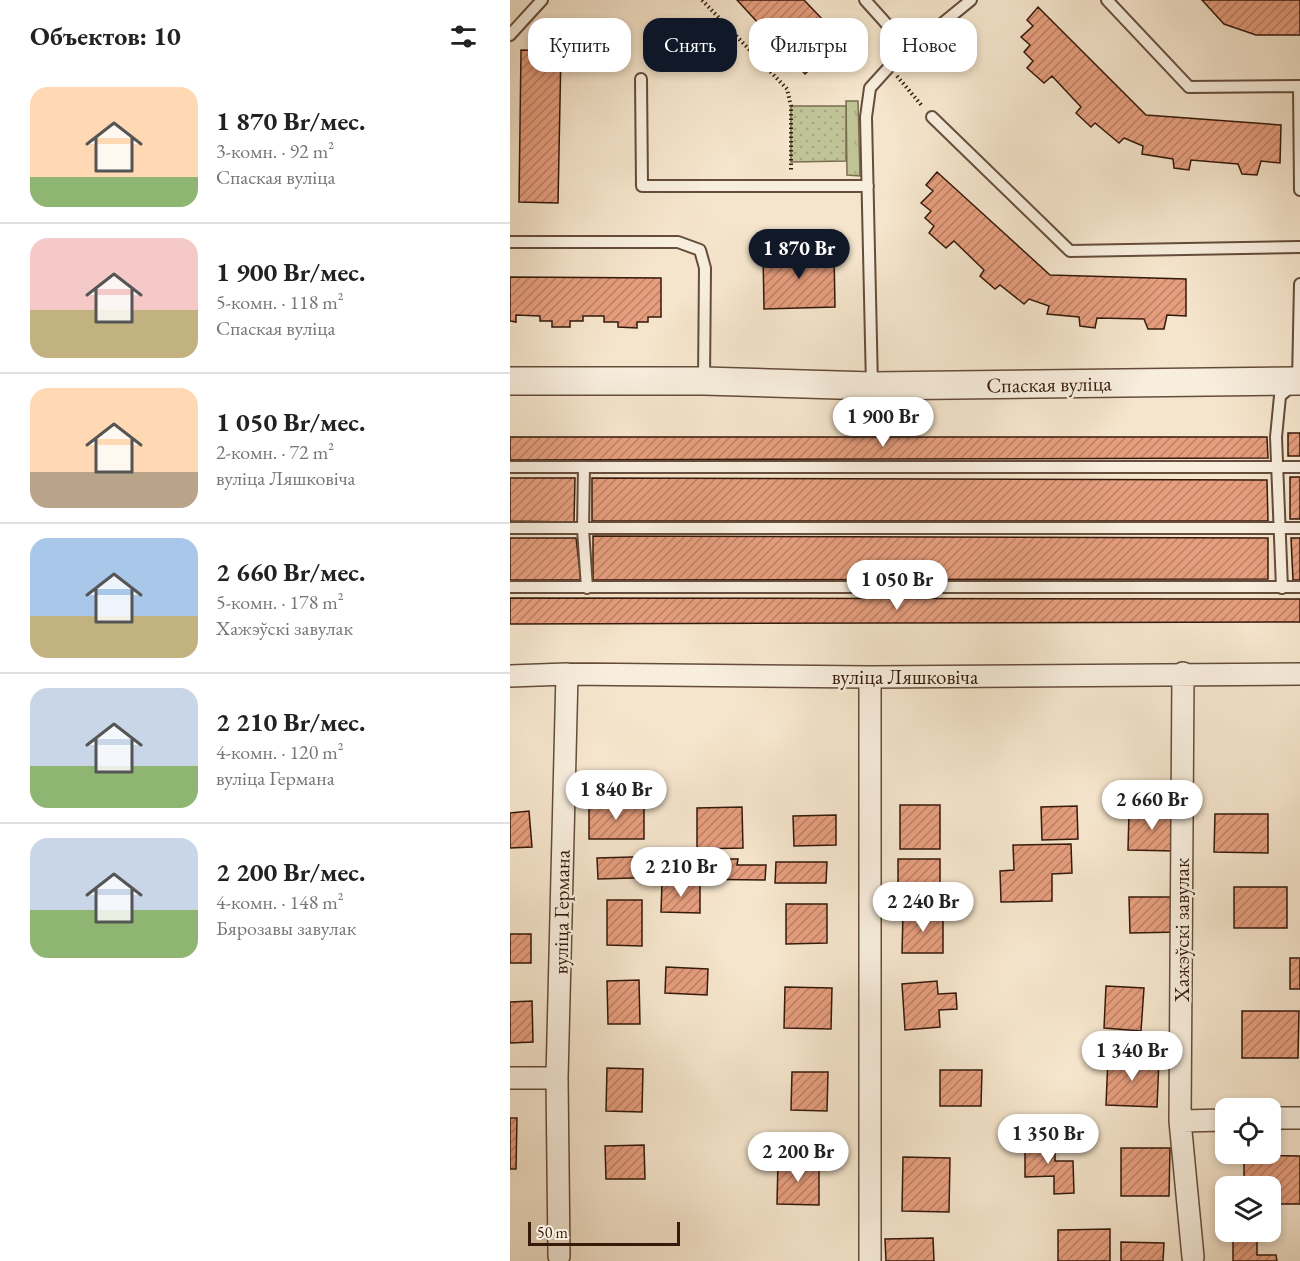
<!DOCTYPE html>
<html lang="ru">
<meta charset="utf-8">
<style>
:root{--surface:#fff;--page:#f2f2f2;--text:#222;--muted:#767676;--line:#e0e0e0;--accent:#111827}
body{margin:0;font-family:"EB Garamond",serif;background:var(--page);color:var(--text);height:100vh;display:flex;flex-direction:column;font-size:22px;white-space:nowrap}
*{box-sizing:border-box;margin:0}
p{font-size:20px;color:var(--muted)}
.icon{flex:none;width:33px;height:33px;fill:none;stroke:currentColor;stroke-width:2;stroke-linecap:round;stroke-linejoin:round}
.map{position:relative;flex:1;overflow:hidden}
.details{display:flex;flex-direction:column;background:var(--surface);width:510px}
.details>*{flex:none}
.banner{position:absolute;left:18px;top:18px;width:570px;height:54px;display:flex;gap:12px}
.tools{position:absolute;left:705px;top:1098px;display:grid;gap:12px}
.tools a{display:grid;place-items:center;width:66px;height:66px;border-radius:12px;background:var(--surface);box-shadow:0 3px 9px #0003;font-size:30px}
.scale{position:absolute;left:18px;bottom:15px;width:152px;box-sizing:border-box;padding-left:6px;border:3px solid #35190b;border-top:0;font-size:16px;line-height:21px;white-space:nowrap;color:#35190b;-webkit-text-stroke:4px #f8eede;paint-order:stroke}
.price{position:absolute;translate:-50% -51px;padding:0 14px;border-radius:21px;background:#fff;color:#222;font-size:20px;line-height:39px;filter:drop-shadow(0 2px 3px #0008)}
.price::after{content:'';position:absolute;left:50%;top:36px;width:18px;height:14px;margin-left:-9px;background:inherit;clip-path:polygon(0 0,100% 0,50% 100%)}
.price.active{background:var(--accent);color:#fff}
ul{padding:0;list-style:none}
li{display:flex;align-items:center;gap:18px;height:150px;padding:0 30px}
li+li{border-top:2px solid var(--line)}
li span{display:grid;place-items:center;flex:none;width:168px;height:120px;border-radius:18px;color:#555}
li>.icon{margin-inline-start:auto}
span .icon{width:72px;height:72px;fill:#fffc;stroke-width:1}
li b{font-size:26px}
h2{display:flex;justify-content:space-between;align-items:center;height:72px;padding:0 30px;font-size:26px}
.tag{padding:0 21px;border-radius:18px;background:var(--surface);box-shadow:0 3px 9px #0003;font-size:21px;line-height:54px}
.tag.active{background:var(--accent);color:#fff}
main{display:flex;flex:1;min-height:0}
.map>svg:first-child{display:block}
.grass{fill:url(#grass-tufts);stroke:#7a6e50;stroke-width:1.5}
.park{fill:url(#park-dots);stroke:#7a6e50;stroke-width:1.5}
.building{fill:url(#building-hatch);stroke:#35190b;stroke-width:1.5}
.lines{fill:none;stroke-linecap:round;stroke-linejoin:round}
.service-casing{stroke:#654c3b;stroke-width:14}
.minor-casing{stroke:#654c3b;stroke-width:24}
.tertiary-casing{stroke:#654c3b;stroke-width:30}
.path{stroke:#35190b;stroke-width:4;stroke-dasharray:1.5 3;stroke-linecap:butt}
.service{stroke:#f8eede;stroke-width:10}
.minor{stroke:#f8eede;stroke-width:21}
.tertiary{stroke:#f8eede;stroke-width:27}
.labels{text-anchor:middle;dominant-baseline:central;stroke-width:5;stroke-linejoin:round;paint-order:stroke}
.street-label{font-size:21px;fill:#35190b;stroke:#f8eede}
</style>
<main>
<section class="details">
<h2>Объектов: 10<svg class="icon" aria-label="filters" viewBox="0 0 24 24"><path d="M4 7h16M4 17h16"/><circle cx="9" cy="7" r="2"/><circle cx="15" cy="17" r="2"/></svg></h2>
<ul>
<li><span style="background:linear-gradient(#ffd9b3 75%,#8fb573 0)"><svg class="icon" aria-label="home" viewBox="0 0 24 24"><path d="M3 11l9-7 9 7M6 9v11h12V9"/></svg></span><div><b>1 870 Br/мес.</b><p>3-комн. · 92 m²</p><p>Спаская вуліца</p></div></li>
<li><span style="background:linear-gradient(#f6c9c9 60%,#c2b280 0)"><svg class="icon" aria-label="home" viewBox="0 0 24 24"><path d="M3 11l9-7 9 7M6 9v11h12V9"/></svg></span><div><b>1 900 Br/мес.</b><p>5-комн. · 118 m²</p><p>Спаская вуліца</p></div></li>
<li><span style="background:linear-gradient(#ffd9b3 70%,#b9a48a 0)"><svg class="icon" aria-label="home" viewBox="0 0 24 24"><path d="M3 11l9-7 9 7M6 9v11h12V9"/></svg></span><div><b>1 050 Br/мес.</b><p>2-комн. · 72 m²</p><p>вуліца Ляшковіча</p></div></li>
<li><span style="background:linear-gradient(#a9c7e8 65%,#c2b280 0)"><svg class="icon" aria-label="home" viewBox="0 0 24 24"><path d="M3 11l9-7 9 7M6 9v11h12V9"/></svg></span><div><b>2 660 Br/мес.</b><p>5-комн. · 178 m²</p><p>Хажэўскі завулак</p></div></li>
<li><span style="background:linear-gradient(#c9d6e8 65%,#8fb573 0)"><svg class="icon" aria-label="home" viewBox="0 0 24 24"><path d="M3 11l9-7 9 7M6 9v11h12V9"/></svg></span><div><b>2 210 Br/мес.</b><p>4-комн. · 120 m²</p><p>вуліца Германа</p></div></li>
<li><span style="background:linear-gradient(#c9d6e8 60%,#8fb573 0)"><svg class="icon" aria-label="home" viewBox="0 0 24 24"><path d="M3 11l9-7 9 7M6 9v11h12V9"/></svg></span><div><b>2 200 Br/мес.</b><p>4-комн. · 148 m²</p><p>Бярозавы завулак</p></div></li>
</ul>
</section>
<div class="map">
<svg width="790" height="1261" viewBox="0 0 790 1261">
<defs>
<pattern id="grass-tufts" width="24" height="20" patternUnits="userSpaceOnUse" patternTransform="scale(1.5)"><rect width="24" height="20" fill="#bfc396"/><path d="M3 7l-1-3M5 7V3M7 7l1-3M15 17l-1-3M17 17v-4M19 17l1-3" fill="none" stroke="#a5a780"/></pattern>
<pattern id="park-dots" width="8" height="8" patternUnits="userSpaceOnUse" patternTransform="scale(1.5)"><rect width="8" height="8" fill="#bfc396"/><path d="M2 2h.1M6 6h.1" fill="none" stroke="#a5a780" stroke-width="1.8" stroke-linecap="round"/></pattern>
<pattern id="building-hatch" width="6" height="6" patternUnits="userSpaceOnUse" patternTransform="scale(1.5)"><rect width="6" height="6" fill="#e69e7e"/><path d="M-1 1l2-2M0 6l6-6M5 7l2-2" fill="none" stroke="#bb8065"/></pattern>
</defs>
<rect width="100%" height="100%" fill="#f5e5cc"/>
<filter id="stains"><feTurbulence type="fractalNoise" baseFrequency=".00333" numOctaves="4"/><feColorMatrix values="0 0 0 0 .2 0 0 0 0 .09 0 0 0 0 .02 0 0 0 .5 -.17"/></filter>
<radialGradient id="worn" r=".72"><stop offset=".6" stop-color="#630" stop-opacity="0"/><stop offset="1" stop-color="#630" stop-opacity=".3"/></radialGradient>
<path class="grass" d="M 336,101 L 348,101 L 350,176 L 337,175 Z"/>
<path class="park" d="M 281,106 L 336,106 L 336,161 L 281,162 Z"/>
<path class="building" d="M 227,0 L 294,0 L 332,40 L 295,74 Z
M 692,0 L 790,0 L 790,35 L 746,35 L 714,24 Z
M 528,7 L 636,115 L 771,125 L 770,163 L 751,161 L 747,175 L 732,174 L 728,164 L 681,160 L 679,170 L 664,168 L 663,159 L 632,154 L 633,146 L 614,138 L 609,143 L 585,123 L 581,127 L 566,113 L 571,107 L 542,76 L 534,83 L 517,68 L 523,61 L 514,52 L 520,45 L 511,37 L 523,26 L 517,20 Z
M 11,50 L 51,51 L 48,203 L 9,202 Z
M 427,172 L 540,275 L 676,279 L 676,316 L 657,315 L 654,329 L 638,329 L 634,319 L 587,318 L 585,328 L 570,326 L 569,317 L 537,314 L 539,306 L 519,299 L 514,304 L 490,285 L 485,289 L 470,276 L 474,270 L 444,241 L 436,248 L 419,233 L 424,226 L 415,218 L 421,211 L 411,203 L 423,191 L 416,185 Z
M 324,252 L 325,307 L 254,309 L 253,253 Z
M 0,277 L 151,278 L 151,317 L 138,317 L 138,322 L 127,322 L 127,328 L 108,327 L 108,322 L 94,322 L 94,316 L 73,316 L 73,321 L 60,321 L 60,327 L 42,327 L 42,321 L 30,321 L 30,316 L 6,315 L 6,322 L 0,321 Z
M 778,433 L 790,433 L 790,456 L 778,456 Z
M 0,437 L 757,437 L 758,458 L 0,460 Z
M 780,477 L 790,477 L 790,519 L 780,519 Z
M 0,478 L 65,478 L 64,522 L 0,521 Z
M 82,478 L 757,480 L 758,521 L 82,521 Z
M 83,536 L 758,538 L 758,579 L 83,580 Z
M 0,538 L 66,538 L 71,580 L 0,580 Z
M 781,538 L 790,538 L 790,580 L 783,580 Z
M 0,598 L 790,599 L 790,622 L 0,624 Z
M 79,802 L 134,803 L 134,839 L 79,839 Z
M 390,805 L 430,805 L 430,849 L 390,849 Z
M 567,806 L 568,839 L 532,840 L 531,807 Z
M 232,807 L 233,848 L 187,849 L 187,808 Z
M 19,811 L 22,847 L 0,848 L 0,813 Z
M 619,811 L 666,813 L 665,851 L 618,850 Z
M 705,814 L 758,814 L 758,853 L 704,852 Z
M 326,815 L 326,845 L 284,846 L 283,816 Z
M 561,844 L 562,873 L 542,874 L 542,901 L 491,902 L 490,871 L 504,870 L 503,845 Z
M 158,856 L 158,877 L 88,879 L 87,858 Z
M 169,859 L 228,859 L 227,865 L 256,865 L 255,880 L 169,879 Z
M 388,859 L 430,859 L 430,886 L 388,886 Z
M 266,862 L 317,862 L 316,883 L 265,883 Z
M 152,883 L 190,884 L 190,913 L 151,912 Z
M 724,887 L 777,887 L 777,928 L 724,928 Z
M 619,897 L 671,897 L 671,932 L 620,933 Z
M 97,900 L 132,900 L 132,946 L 97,945 Z
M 276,904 L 317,904 L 317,943 L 276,944 Z
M 393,913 L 433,913 L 433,953 L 392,953 Z
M 0,934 L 21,934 L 21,963 L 0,963 Z
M 780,958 L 790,958 L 790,989 L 780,989 Z
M 156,967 L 198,969 L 197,995 L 155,993 Z
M 129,980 L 130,1024 L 98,1024 L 97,981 Z
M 427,981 L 428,994 L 446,993 L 447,1009 L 429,1010 L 430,1027 L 395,1030 L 392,984 Z
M 596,986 L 634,988 L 631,1031 L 594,1028 Z
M 275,987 L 322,988 L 321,1029 L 274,1028 Z
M 22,1001 L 23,1042 L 0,1043 L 0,1002 Z
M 732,1011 L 789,1011 L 788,1058 L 732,1058 Z
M 598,1058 L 649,1060 L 647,1107 L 596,1105 Z
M 97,1068 L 133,1069 L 132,1112 L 96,1111 Z
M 430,1070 L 472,1070 L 471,1106 L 430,1106 Z
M 282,1072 L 318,1072 L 317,1111 L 281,1110 Z
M 0,1118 L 7,1118 L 6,1169 L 0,1169 Z
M 515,1139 L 545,1139 L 545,1161 L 563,1161 L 564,1193 L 544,1194 L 544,1176 L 515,1177 Z
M 134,1145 L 135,1179 L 96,1179 L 95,1146 Z
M 611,1148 L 660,1148 L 659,1196 L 611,1196 Z
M 734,1155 L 790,1156 L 790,1204 L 760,1204 L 760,1186 L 734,1186 Z
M 393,1157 L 440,1158 L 439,1212 L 392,1211 Z
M 268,1161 L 309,1162 L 309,1205 L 267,1204 Z
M 600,1229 L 600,1261 L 548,1261 L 548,1230 Z
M 723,1234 L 747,1234 L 747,1255 L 766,1255 L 767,1261 L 723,1261 Z
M 423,1238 L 424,1261 L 376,1261 L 375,1239 Z
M 611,1242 L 654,1243 L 653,1261 L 611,1261 Z"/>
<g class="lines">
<g class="service-casing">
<path id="service" d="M 355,0 L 400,50
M 597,0 L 679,87 L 789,86 L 790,190
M 0,35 L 32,0
M 131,79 L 132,186 L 358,186
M 422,117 L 560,251 L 790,247
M 0,242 L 168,242 L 190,250 L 195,268 L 194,381
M 362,386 L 356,117 L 360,88 L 379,67 L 461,0
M 0,467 L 790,467
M 74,467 L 73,529 L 77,588
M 0,528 L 790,528
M 0,587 L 790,587
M 772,588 L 766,437 L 770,396 L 788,381 L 790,284"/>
</g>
<g class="minor-casing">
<path id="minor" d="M 673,673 L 670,1121 L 683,1257
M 0,676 L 57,674 L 360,677 L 790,674
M 0,1078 L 47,1078
M 760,1118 L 790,1118
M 670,1121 L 716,1120
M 49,1256 L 47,1078 L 57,674
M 360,1261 L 360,677"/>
</g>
<g class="tertiary-casing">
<path id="tertiary" d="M 0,381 L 194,381 L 362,386 L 790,381"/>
</g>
<path class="path" d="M 192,0 L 277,89 L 281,106 L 281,172
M 387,76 L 413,107"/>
<use href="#service" class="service"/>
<use href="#minor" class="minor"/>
<use href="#tertiary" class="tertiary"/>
</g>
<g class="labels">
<g class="street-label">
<text transform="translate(539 384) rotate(-1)">Спаская вуліца</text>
<text x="395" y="676">вуліца Ляшковіча</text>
<text transform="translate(51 912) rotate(-89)">вуліца Германа</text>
<text transform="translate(671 930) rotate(-90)">Хажэўскі завулак</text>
</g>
</g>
<rect width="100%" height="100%" filter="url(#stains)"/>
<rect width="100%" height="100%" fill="url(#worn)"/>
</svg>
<div class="tools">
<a><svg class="icon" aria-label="locate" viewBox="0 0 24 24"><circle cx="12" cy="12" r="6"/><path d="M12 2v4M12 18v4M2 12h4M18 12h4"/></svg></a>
<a><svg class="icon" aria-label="layers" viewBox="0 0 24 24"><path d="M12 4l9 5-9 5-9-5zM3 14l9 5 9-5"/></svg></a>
</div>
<div class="scale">50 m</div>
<b class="price active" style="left:289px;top:280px">1 870 Br</b>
<b class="price" style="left:373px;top:448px">1 900 Br</b>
<b class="price" style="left:387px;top:611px">1 050 Br</b>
<b class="price" style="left:106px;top:821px">1 840 Br</b>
<b class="price" style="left:642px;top:831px">2 660 Br</b>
<b class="price" style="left:171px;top:898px">2 210 Br</b>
<b class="price" style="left:413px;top:933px">2 240 Br</b>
<b class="price" style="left:622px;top:1082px">1 340 Br</b>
<b class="price" style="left:538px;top:1165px">1 350 Br</b>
<b class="price" style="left:288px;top:1183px">2 200 Br</b>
<div class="banner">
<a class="tag">Купить</a>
<a class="tag active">Снять</a>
<a class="tag">Фильтры</a>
<a class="tag">Новое</a>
</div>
</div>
</main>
